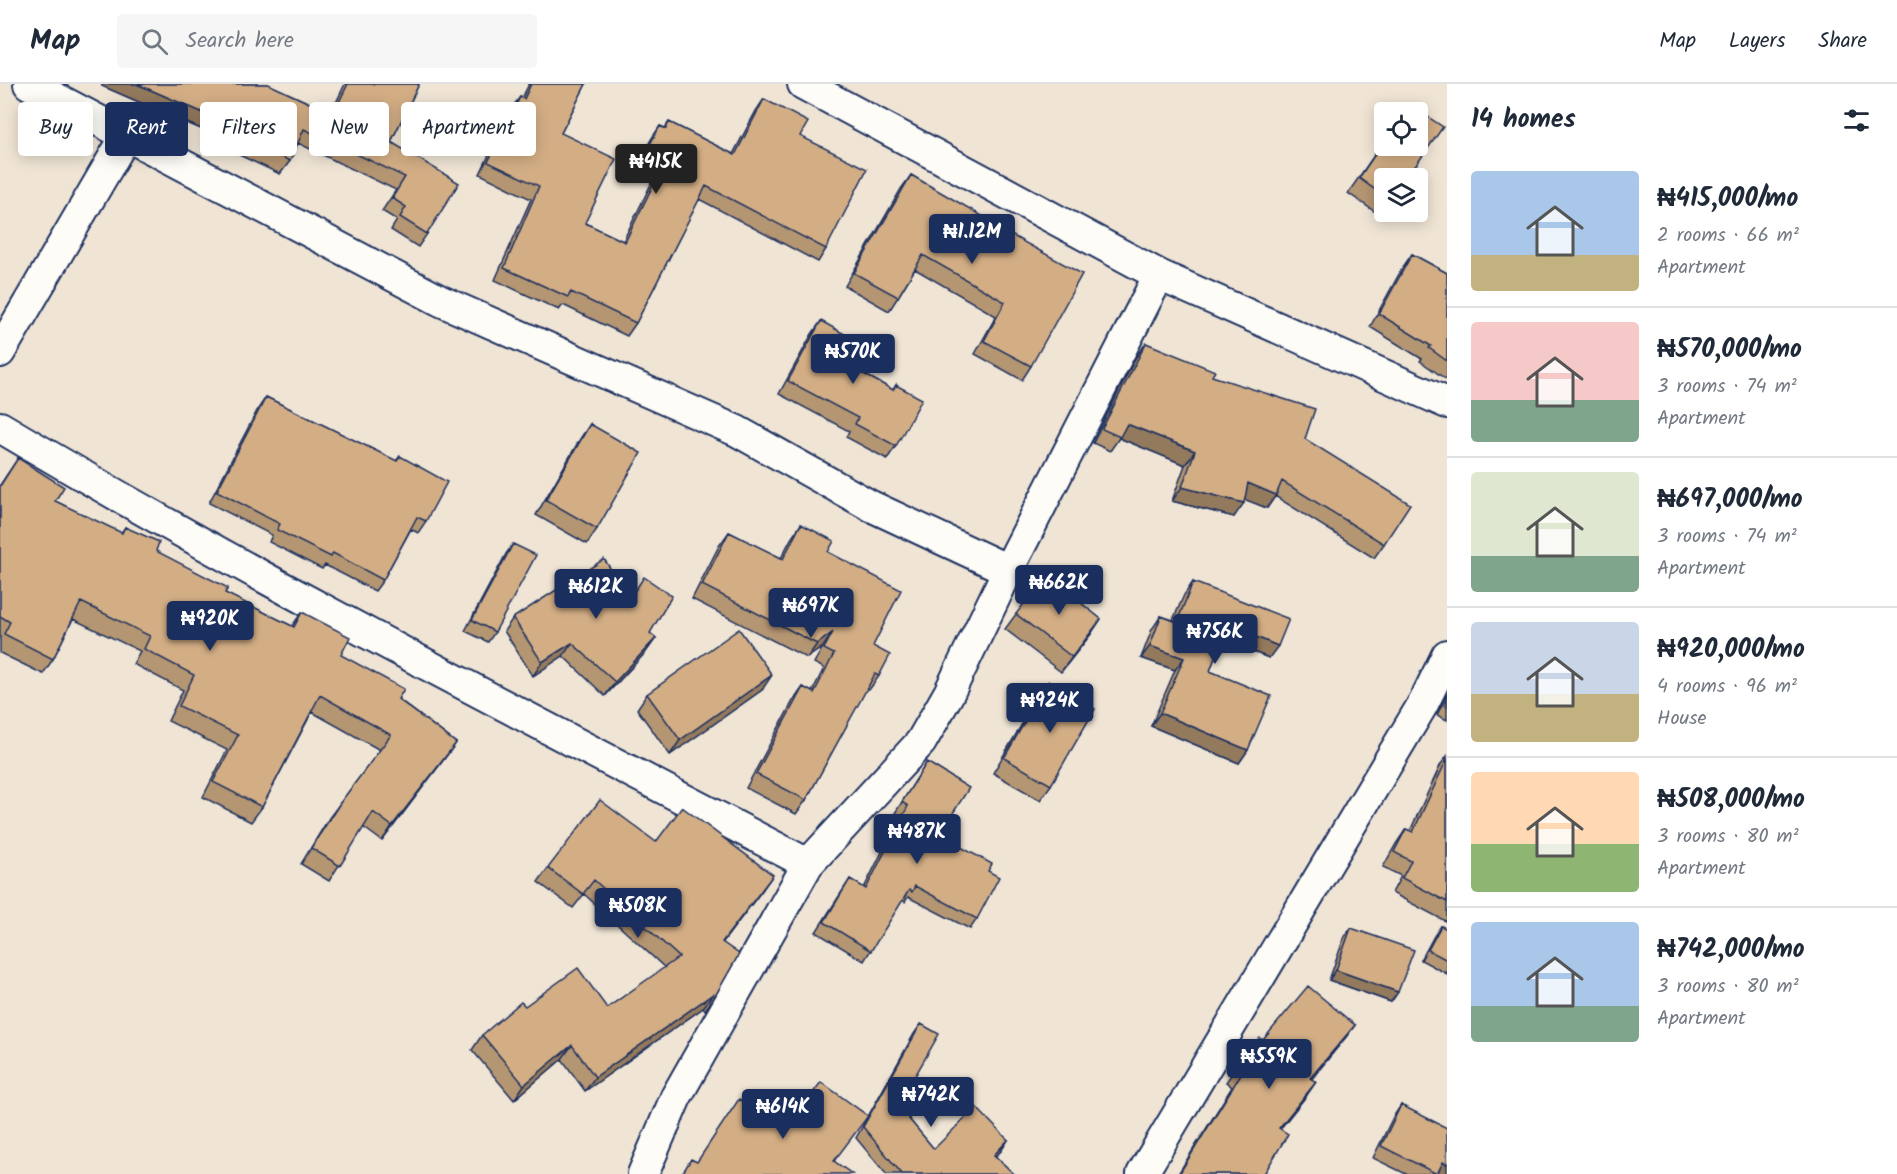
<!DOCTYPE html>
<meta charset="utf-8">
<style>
:root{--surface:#fff;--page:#f6f6f7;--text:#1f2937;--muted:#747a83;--line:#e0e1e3;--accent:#1b2f5e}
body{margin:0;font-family:Kalam,sans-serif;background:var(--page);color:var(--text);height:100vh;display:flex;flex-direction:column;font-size:22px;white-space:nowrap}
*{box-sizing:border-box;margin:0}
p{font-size:20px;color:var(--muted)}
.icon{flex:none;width:33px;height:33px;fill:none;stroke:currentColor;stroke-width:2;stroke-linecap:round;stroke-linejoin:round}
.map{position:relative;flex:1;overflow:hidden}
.details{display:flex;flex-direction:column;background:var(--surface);width:450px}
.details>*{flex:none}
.guide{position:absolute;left:18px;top:18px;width:570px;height:54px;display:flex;gap:12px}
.controls{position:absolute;left:1374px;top:18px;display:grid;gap:12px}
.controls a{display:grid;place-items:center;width:54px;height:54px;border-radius:6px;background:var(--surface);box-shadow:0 3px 15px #0003;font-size:30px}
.price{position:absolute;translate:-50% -51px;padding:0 14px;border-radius:6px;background:var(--accent);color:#fff;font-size:20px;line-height:39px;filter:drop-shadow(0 2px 3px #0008)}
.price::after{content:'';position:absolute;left:50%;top:36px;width:18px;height:14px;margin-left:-9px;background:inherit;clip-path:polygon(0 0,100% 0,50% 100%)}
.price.active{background:#222;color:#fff}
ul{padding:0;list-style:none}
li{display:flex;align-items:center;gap:18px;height:150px;padding:0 24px}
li+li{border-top:2px solid var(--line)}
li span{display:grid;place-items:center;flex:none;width:168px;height:120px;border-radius:6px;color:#555}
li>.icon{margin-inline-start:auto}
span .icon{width:72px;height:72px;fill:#fffc;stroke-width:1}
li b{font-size:26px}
h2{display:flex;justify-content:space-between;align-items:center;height:72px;padding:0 24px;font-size:26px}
.tag{padding:0 21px;border-radius:6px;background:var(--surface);box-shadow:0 3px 15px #0003;font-size:21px;line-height:54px}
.tag.active{background:var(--accent);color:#fff}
header{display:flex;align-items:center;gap:36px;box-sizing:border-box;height:84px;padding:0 30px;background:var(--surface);border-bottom:2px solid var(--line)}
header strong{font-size:28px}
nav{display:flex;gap:33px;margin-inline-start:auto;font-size:21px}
.search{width:420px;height:54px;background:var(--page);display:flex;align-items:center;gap:15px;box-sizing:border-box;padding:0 21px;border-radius:6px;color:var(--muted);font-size:22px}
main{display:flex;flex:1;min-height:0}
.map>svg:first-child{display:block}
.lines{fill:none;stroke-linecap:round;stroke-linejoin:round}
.street-casing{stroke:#1b2f5e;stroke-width:34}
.street{stroke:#fdfcf7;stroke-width:30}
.wall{fill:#b59672;stroke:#1b2f5e;stroke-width:1.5}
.shaded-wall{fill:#947a5d;stroke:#1b2f5e;stroke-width:1.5}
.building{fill:#d3ae85;stroke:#1b2f5e;stroke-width:1.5}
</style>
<header>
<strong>Map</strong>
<div class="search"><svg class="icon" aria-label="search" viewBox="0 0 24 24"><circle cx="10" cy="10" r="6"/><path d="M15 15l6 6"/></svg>Search here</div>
<nav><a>Map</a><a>Layers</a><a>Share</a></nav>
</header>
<main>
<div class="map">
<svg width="1447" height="1090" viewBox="0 0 1447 1090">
<rect width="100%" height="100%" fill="#f0e5d5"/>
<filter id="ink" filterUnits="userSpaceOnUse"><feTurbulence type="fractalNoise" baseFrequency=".0167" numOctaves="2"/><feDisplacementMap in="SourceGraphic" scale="12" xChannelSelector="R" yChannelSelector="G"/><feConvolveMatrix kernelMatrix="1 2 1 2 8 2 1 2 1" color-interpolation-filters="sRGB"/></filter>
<g filter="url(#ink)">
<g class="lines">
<g class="street-casing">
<path id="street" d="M 29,0 L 441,217 L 737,347 L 871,422 L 1008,486
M 803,0 L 1159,191 L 1447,319
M 0,268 L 126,52
M 0,343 C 263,500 537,638 808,780
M 643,1090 L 676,1013 L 808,780 L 921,658 L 949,609 L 1008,486 L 1159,191
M 1142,1090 L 1423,620 L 1447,571"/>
</g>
<use href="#street" class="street"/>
</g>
<path class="wall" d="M 102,0 L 268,0 L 331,29 L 345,0 L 419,0 L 391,58 L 427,150 L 418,163 L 391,146 L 397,136 L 382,127 L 396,106 L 298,59 L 290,77 L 280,90 L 235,69 L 238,61 L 102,2 Z
M 529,0 L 586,0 L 561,49 L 585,139 L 623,157 L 652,98 L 633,87 L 652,54 L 660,42 L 665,44 L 669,38 L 733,70 L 756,27 L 764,15 L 800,52 L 826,165 L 818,178 L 699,115 L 636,239 L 627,252 L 563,221 L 559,226 L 495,196 L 531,115 L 480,90 L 511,25 L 520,13 L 522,14 Z
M 1384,57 L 1384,127 L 1381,132 L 1348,109 Z
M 911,91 L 1002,146 L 1031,282 L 1022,296 L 975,270 L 996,232 L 915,185 L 898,213 L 889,227 L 845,202 L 901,105 Z
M 1412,170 L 1447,189 L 1447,296 L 1420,277 L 1422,275 L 1370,243 L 1403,183 Z
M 821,237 L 854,285 L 893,306 L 896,301 L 896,362 L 887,375 L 846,353 L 849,347 L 779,310 L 812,250 Z
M 1146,259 L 1212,292 L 1305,355 L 1384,460 L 1374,474 L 1275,412 L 1267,424 L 1245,415 L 1234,433 L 1172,417 L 1185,381 L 1119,354 L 1110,367 L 1093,359 L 1136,273 Z
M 266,313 L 396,377 L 400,372 L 426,437 L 418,449 L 411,445 L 383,496 L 375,507 L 325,481 L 322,485 L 269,458 L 272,451 L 209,419 L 258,325 Z
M 590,340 L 597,445 L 587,460 L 536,431 L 580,355 Z
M 18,374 L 55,417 L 121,449 L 125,443 L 156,467 L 225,509 L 292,542 L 302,528 L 341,571 L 456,659 L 382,757 L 363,743 L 329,797 L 301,780 L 329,734 L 380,666 L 312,628 L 262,723 L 251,738 L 203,713 L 227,666 L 168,637 L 183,606 L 133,580 L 140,567 L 73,535 L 53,575 L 43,590 L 0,569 L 0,401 Z
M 801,440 L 828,468 L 873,562 L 879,592 L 869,606 L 866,605 L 806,716 L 796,730 L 746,704 L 793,617 L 803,603 L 812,608 L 824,584 L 814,579 L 823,563 L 807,574 L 692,515 L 719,462 L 729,448 L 781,474 L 791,455 Z
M 513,460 L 495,548 L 488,558 L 465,547 L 506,470 Z
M 1193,498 L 1269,574 L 1221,556 L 1210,587 L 1248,666 L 1239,679 L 1151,642 L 1175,586 L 1141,574 L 1152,545 L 1161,532 L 1173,536 L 1184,511 Z
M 1016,530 L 1091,550 L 1061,588 L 1005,545 Z
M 513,534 L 650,549 L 656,554 L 646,568 L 605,612 L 563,572 L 533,592 L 504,547 Z
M 1048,598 L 1051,701 L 1040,716 L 993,689 L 1038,613 Z
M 762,606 L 670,671 L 637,625 L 647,610 Z
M 1447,610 L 1447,636 L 1437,631 Z
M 1447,672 L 1447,838 L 1392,809 L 1401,792 L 1383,783 L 1396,760 L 1406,745 L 1410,747 L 1441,680 Z
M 927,678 L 939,751 L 988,787 L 977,835 L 970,845 L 908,813 L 905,818 L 902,816 L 864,877 L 816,848 L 850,795 L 864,804 L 900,732 L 895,729 Z
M 656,758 L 763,805 L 723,858 L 715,912 L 705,926 L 703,924 L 585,1007 L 562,975 L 514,1016 L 472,966 L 482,951 L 607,924 L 665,884 L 584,810 L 573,824 L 538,798 L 548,784 Z
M 1441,842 L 1447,845 L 1447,890 L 1421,876 L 1434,852 Z
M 1351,844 L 1398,908 L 1391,918 L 1329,896 L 1344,854 Z
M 921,940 L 898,1022 L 934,1065 L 1008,1056 L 1001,1067 L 995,1072 L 1014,1090 L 886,1090 L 856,1054 L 914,950 Z
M 1355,941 L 1346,953 L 1311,995 L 1307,1011 L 1280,1045 L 1264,1090 L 1178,1090 L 1232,1003 L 1226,998 L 1235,985 L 1263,956 Z
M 1401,1021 L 1447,1090 L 1406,1090 L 1373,1074 L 1393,1033 Z"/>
<path class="shaded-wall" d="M 103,0 L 137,0 L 248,48 L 238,61 L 102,2 Z
M 1127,340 L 1195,367 L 1185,381 L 1119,354 Z
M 1248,399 L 1276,411 L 1267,424 L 1238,413 Z
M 1182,403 L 1244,419 L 1234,433 L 1172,417 Z
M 1101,535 L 1091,550 L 1061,588 L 1072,573 Z
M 1227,541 L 1278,562 L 1269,574 L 1218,554 Z
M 833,548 L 823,563 L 807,574 L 817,560 Z
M 656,554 L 646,568 L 605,612 L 615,598 Z
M 572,559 L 563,572 L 533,592 L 542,578 Z
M 1150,562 L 1184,574 L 1175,586 L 1141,574 Z
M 772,591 L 762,606 L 670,671 L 680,656 Z
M 1160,629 L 1248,666 L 1239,679 L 1151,642 Z
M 456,659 L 445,674 L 382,757 L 392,742 Z
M 773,791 L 763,805 L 712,872 L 722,858 Z
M 1336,886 L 1398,908 L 1391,918 L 1329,896 Z
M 713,910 L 703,924 L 585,1007 L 595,993 Z
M 1355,941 L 1346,953 L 1302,1007 L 1310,994 Z
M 572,961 L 562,975 L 514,1016 L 524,1001 Z
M 1316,998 L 1307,1011 L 1270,1057 L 1279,1044 Z
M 1008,1056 L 1001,1067 L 987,1081 L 994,1071 Z
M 1443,1078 L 1447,1080 L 1447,1090 L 1437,1090 Z"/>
<path class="building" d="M 137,0 L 268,0 L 333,30 L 348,0 L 419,0 L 391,58 L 459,99 L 427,150 L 400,133 L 406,123 L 392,114 L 405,93 L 304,45 L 290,77 L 244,56 L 248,48 Z
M 531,0 L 586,0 L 561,49 L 616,75 L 585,139 L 625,158 L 661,85 L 642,75 L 660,42 L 666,45 L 669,38 L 735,71 L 764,15 L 808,38 L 800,52 L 867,85 L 826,165 L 706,102 L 636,239 L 571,208 L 568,213 L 504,184 L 539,102 L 488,78 L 520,13 L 524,15 Z
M 1410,21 L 1443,43 L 1407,94 L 1384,94 L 1384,112 L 1359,94 L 1384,57 L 1384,62 L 1418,62 L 1418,28 L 1404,28 Z
M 911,91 L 1003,144 L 1002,146 L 1082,190 L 1031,282 L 984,257 L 1005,218 L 923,171 L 898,213 L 854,189 Z
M 1412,170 L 1447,189 L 1447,277 L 1429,264 L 1431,262 L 1379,230 Z
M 821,237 L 866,262 L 854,285 L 893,306 L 896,301 L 922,315 L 896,362 L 855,340 L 858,334 L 788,297 Z
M 1146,259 L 1215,287 L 1212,292 L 1315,325 L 1305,355 L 1410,420 L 1384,460 L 1282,397 L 1276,411 L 1248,399 L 1244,419 L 1182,403 L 1195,367 L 1127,340 L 1120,353 L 1102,345 Z
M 266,313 L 397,377 L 400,372 L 447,398 L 426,437 L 417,433 L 383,496 L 333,469 L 331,473 L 277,446 L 280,440 L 217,407 Z
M 590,340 L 641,369 L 597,445 L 546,416 Z
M 18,374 L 64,403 L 55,417 L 122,449 L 125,443 L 159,458 L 156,467 L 228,504 L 225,509 L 294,543 L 302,528 L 350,553 L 341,571 L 404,605 L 398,615 L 456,659 L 392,742 L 373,728 L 340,782 L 311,764 L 340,719 L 391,651 L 320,611 L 262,723 L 213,698 L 238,651 L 179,622 L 194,591 L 144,565 L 150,552 L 81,518 L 53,575 L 4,550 L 10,538 L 0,532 L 0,402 Z
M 801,440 L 834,457 L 828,468 L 901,506 L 873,562 L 890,571 L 879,592 L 875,590 L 806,716 L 756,690 L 803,603 L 814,609 L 834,570 L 824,565 L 833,548 L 817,560 L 702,501 L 729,448 L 783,475 Z
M 513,460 L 536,471 L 495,548 L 472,536 Z
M 604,475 L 630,514 L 644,493 L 672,512 L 650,549 L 656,554 L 615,598 L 572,559 L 542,578 L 513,534 Z
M 1046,491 L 1101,535 L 1072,573 L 1016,530 Z
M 1193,498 L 1289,535 L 1278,562 L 1227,541 L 1210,587 L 1271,612 L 1248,666 L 1160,629 L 1184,574 L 1150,562 L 1161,532 L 1177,538 Z
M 739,545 L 772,591 L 680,656 L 647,610 Z
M 1048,598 L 1095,625 L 1051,701 L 1004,674 Z
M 1447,614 L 1447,622 L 1444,621 Z
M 1447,675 L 1447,818 L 1402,794 L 1411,777 L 1394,768 L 1406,745 L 1413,748 Z
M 927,678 L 969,704 L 939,751 L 992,780 L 988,787 L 999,793 L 977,835 L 915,802 L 912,808 L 909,806 L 871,867 L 824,838 L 850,795 L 866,805 L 908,722 L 902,718 Z
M 600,716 L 656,758 L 682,723 L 773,791 L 722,858 L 739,870 L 715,912 L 713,910 L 595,993 L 572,961 L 524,1001 L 482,951 L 521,918 L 525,922 L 578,884 L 607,924 L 679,873 L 594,796 L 583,810 L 548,784 Z
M 1441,842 L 1447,845 L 1447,876 L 1428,866 Z
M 1351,844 L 1414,866 L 1398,908 L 1336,886 Z
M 1308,902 L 1355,941 L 1310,994 L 1316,998 L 1279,1044 L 1288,1050 L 1264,1090 L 1179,1090 L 1241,990 L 1235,985 L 1260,954 L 1263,956 Z
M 921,940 L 939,950 L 898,1022 L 934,1065 L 976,1023 L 1008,1056 L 994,1071 L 1014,1090 L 902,1090 L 863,1043 Z
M 821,998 L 868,1032 L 834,1077 L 852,1090 L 682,1090 L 691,1075 L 697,1078 L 739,1015 L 786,1045 Z
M 1401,1021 L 1447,1044 L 1447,1080 L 1443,1078 L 1437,1090 L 1381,1062 Z"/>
</g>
</svg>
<div class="controls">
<a><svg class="icon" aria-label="locate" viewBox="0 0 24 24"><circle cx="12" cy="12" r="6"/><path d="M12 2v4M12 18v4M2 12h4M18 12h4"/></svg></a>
<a><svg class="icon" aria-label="layers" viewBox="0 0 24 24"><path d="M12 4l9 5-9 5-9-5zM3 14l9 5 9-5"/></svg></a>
</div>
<b class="price active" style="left:656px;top:111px">₦415K</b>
<b class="price" style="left:972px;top:181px">₦1.12M</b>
<b class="price" style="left:853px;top:301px">₦570K</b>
<b class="price" style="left:1059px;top:532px">₦662K</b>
<b class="price" style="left:596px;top:536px">₦612K</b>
<b class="price" style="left:811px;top:555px">₦697K</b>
<b class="price" style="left:210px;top:568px">₦920K</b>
<b class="price" style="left:1215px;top:581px">₦756K</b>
<b class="price" style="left:1050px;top:650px">₦924K</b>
<b class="price" style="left:917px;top:781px">₦487K</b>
<b class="price" style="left:638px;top:855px">₦508K</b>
<b class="price" style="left:1269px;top:1006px">₦559K</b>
<b class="price" style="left:931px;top:1044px">₦742K</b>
<b class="price" style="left:783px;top:1056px">₦614K</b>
<div class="guide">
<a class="tag">Buy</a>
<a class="tag active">Rent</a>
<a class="tag">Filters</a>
<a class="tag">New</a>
<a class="tag">Apartment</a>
</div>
</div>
<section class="details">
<h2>14 homes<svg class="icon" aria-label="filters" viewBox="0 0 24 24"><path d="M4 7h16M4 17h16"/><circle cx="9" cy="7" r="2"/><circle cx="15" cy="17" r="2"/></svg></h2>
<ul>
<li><span style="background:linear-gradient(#a9c7e8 70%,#c2b280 0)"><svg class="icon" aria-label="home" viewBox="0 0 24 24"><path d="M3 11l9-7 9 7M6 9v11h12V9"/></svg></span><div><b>₦415,000/mo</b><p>2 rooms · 66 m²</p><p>Apartment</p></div></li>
<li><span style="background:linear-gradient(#f6c9c9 65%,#7fa58c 0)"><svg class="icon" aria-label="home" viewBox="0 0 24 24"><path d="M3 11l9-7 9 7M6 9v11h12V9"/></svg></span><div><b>₦570,000/mo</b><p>3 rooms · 74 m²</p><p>Apartment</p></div></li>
<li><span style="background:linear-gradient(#dfe7d0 70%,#7fa58c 0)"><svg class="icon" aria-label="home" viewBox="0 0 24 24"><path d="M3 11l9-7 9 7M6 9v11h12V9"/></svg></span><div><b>₦697,000/mo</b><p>3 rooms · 74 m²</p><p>Apartment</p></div></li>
<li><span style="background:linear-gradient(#c9d6e8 60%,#c2b280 0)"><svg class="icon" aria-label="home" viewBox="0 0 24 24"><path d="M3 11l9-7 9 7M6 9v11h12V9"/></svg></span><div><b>₦920,000/mo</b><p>4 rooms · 96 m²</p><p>House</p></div></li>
<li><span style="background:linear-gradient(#ffd9b3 60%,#8fb573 0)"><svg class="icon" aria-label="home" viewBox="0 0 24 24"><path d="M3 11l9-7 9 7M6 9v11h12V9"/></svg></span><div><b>₦508,000/mo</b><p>3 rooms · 80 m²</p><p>Apartment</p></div></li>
<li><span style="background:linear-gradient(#a9c7e8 70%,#7fa58c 0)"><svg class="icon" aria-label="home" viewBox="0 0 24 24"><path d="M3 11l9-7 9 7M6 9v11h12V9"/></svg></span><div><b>₦742,000/mo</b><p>3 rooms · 80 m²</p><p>Apartment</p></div></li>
</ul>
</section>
</main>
